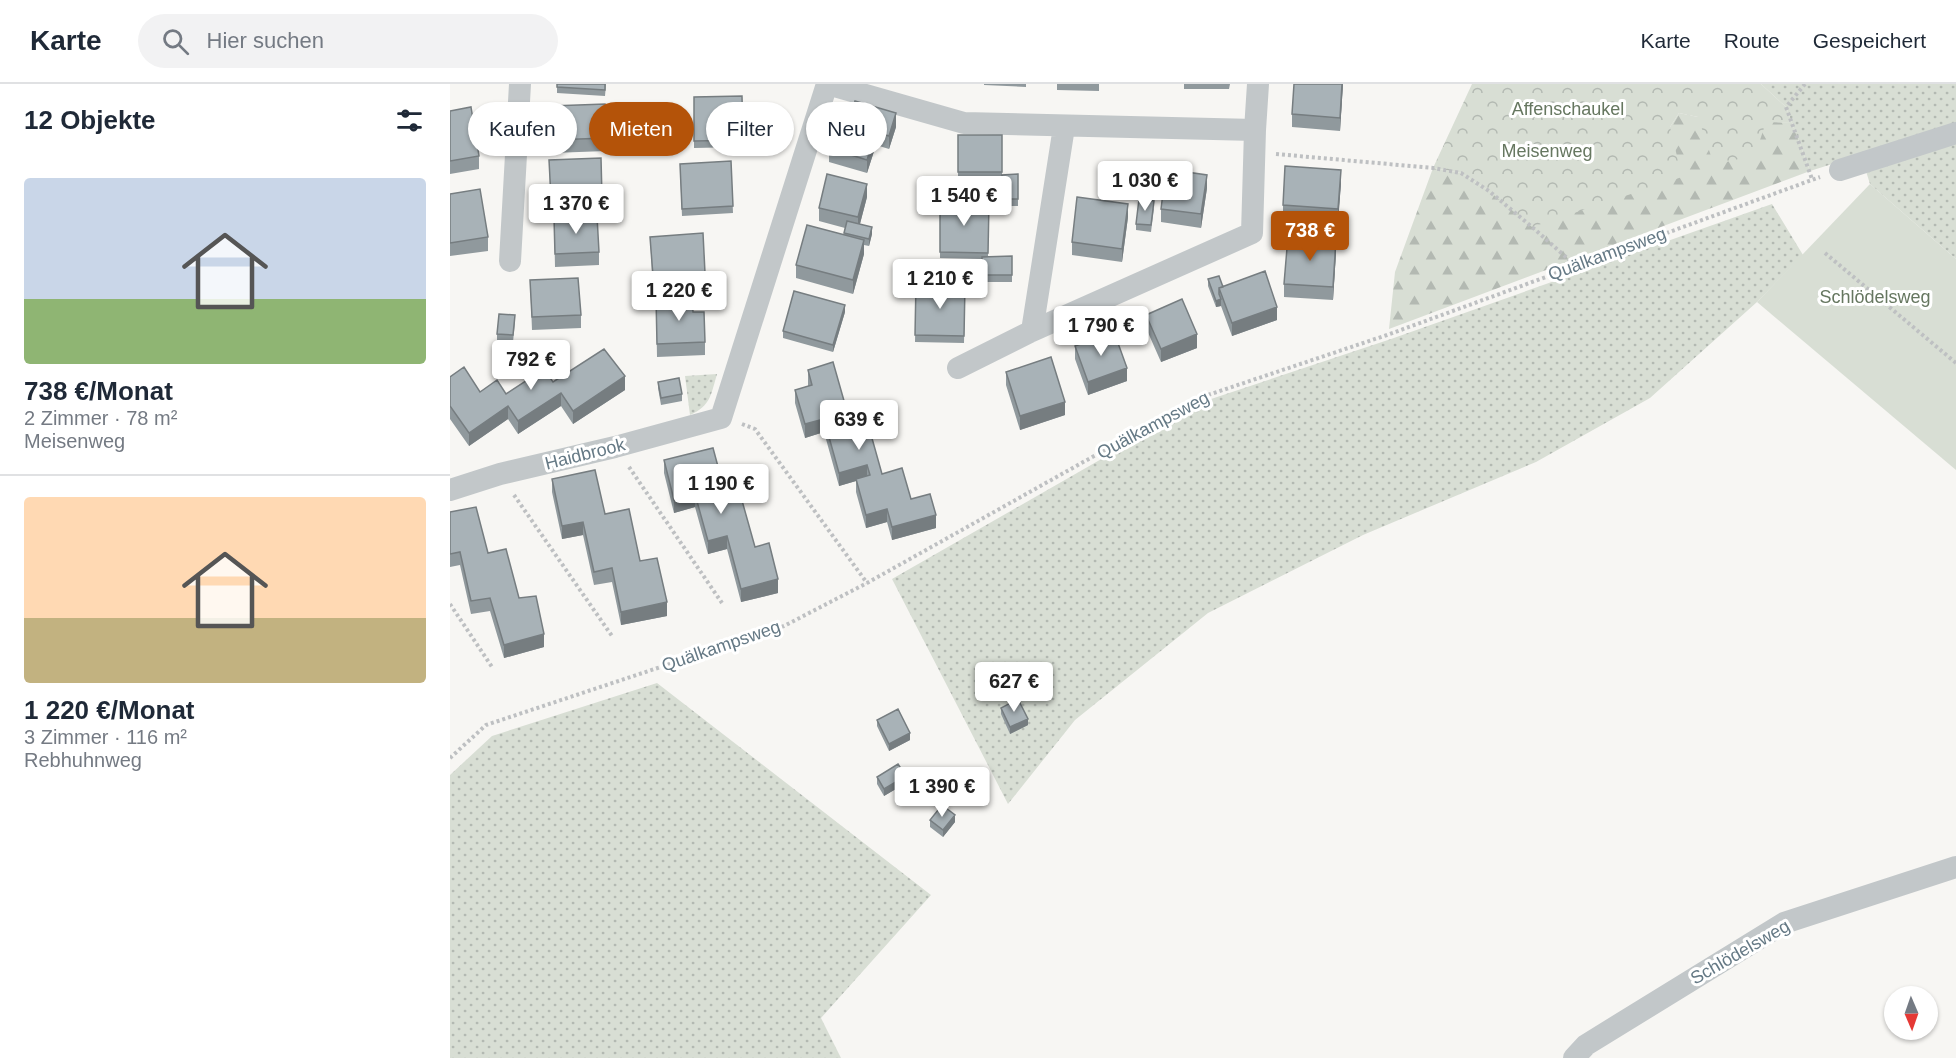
<!DOCTYPE html>
<html lang="de">
<meta charset="utf-8">
<style>
:root{--surface:#fff;--page:#f2f2f3;--text:#1f2937;--muted:#747a83;--line:#e0e1e3;--accent:#b45309}
body{margin:0;font-family:Helvetica,sans-serif;background:var(--page);color:var(--text);height:100vh;display:flex;flex-direction:column;font-size:22px;white-space:nowrap}
*{box-sizing:border-box;margin:0}
p{font-size:20px;color:var(--muted)}
.icon{flex:none;width:33px;height:33px;fill:none;stroke:currentColor;stroke-width:2;stroke-linecap:round;stroke-linejoin:round}
.map{position:relative;flex:1;overflow:hidden}
.panel{display:flex;flex-direction:column;background:var(--surface);width:450px}
.panel>*{flex:none}
.banner{position:absolute;left:18px;top:18px;width:570px;height:54px;display:flex;gap:12px}
.needle{width:39px;rotate:178deg}
.tools{position:absolute;left:1434px;top:902px;display:grid;gap:12px}
.tools a{display:grid;place-items:center;width:54px;height:54px;border-radius:50%;background:var(--surface);box-shadow:0 2px 4px #0004;font-size:30px}
.price{position:absolute;translate:-50% -51px;padding:0 14px;border-radius:6px;background:#fff;color:#222;font-size:20px;line-height:39px;filter:drop-shadow(0 2px 3px #0008)}
.price::after{content:'';position:absolute;left:50%;top:36px;width:18px;height:14px;margin-left:-9px;background:inherit;clip-path:polygon(0 0,100% 0,50% 100%)}
.price.current{background:var(--accent);color:#fff}
ul{padding:0;list-style:none}
li{display:grid;align-content:center;gap:12px;height:318px;padding:0 24px}
li+li{border-top:2px solid var(--line)}
li span{display:grid;place-items:center;height:186px;border-radius:6px;color:#555}
li>.icon{margin-inline-start:auto}
span .icon{width:108px;height:108px;fill:#fffc;stroke-width:1}
li b{font-size:26px}
h2{display:flex;justify-content:space-between;align-items:center;height:72px;padding:0 24px;font-size:26px}
.chip{padding:0 21px;border-radius:27px;background:var(--surface);box-shadow:0 2px 4px #0004;font-size:21px;line-height:54px}
.chip.current{background:var(--accent);color:#fff}
header{display:flex;align-items:center;gap:36px;box-sizing:border-box;height:84px;padding:0 30px;background:var(--surface);border-bottom:2px solid var(--line)}
header strong{font-size:28px}
nav{display:flex;gap:33px;margin-inline-start:auto;font-size:21px}
.search{width:420px;height:54px;background:var(--page);display:flex;align-items:center;gap:15px;box-sizing:border-box;padding:0 21px;border-radius:33px;color:var(--muted);font-size:22px}
main{display:flex;flex:1;min-height:0}
.map>svg:first-child{display:block}
.grass{fill:url(#grass-dots)}
.forest{fill:url(#forest-firs)}
.park{fill:url(#park-crowns)}
.garden{fill:#d8ded4}
.lines{fill:none;stroke-linecap:round;stroke-linejoin:round}
.path{stroke:#bec0c2;stroke-width:4;stroke-dasharray:3 3;stroke-linecap:butt}
.minor{stroke:#c2c7c9;stroke-width:22}
.wall{fill:#90999d}
.shaded-wall{fill:#767d80}
.building{fill:#a8b2b7;stroke:#767d80;stroke-width:1.5}
.labels{text-anchor:middle;dominant-baseline:central;stroke-width:6;stroke-linejoin:round;paint-order:stroke}
.park-label{font-size:18px;fill:#667760;stroke:#fff}
.street-label{font-size:18px;fill:#657985;stroke:#fff}
</style>
<header>
<strong>Karte</strong>
<div class="search"><svg class="icon" aria-label="search" viewBox="0 0 24 24"><circle cx="10" cy="10" r="6"/><path d="M15 15l6 6"/></svg>Hier suchen</div>
<nav><a>Karte</a><a>Route</a><a>Gespeichert</a></nav>
</header>
<main>
<section class="panel">
<h2>12 Objekte<svg class="icon" aria-label="filters" viewBox="0 0 24 24"><path d="M4 7h16M4 17h16"/><circle cx="9" cy="7" r="2"/><circle cx="15" cy="17" r="2"/></svg></h2>
<ul>
<li><span style="background:linear-gradient(#c9d6e8 65%,#8fb573 0)"><svg class="icon" aria-label="home" viewBox="0 0 24 24"><path d="M3 11l9-7 9 7M6 9v11h12V9"/></svg></span><div><b>738 €/Monat</b><p>2 Zimmer · 78 m²</p><p>Meisenweg</p></div></li>
<li><span style="background:linear-gradient(#ffd9b3 65%,#c2b280 0)"><svg class="icon" aria-label="home" viewBox="0 0 24 24"><path d="M3 11l9-7 9 7M6 9v11h12V9"/></svg></span><div><b>1 220 €/Monat</b><p>3 Zimmer · 116 m²</p><p>Rebhuhnweg</p></div></li>
</ul>
</section>
<div class="map">
<svg width="1506" height="974" viewBox="0 0 1506 974">
<defs>
<pattern id="grass-dots" width="8" height="8" patternUnits="userSpaceOnUse" patternTransform="scale(1.5)"><rect width="8" height="8" fill="#d8ded4"/><path d="M2 2h.1M6 6h.1" fill="none" stroke="#b3b9b2" stroke-width="1.8" stroke-linecap="round"/></pattern>
<pattern id="forest-firs" width="22" height="20" patternUnits="userSpaceOnUse" patternTransform="scale(1.5)"><rect width="22" height="20" fill="#d8ded4"/><path d="M5 1l3.5 6h-7zM16 11l3.5 6h-7z" fill="#b3b9b2"/></pattern>
<pattern id="park-crowns" width="20" height="18" patternUnits="userSpaceOnUse" patternTransform="scale(1.5)"><rect width="20" height="18" fill="#d8ded4"/><path d="M2 6a3 3 0 1 1 6 0M12 15a3 3 0 1 1 6 0" fill="none" stroke="#b3b9b2"/></pattern>
</defs>
<rect width="100%" height="100%" fill="#f7f6f3"/>
<path class="grass" d="M 1311,0 L 1506,0 L 1506,41 L 1360,87 L 1336,23 Z
M 1506,59 L 1506,175 L 1420,100 L 1415,84 Z
M 1322,120 L 1353,171 L 1307,218 L 1200,314 L 1086,378 L 913,451 L 758,529 L 625,636 L 558,720 L 442,495 L 749,319 L 941,255 Z
M 267,290 C 261,310 261,322 240,331 L 235,292 Z
M 207,599 L 481,811 L 371,934 L 391,974 L 0,974 L 0,691 L 42,652 Z"/>
<path class="forest" d="M 1229,29 L 1248,33 L 1342,39 L 1360,87 L 939,245 L 945,188 L 983,84 L 1011,89 L 1039,107 L 1220,43 Z"/>
<path class="park" d="M 1022,0 L 1311,0 L 1336,23 L 1342,39 L 1316,38 L 1305,71 L 1264,81 L 1248,33 L 1229,29 L 1220,43 L 1232,93 L 1082,143 L 1039,107 L 1011,89 L 983,84 Z"/>
<path class="garden" d="M 1420,100 L 1506,175 L 1506,386 L 1307,218 Z"/>
<g class="lines">
<path class="path" d="M 1355,0 L 1336,23 L 1362,95
M 826,70 L 983,84 L 1011,89 L 1039,107 L 1082,143 L 1125,181
M 1375,169 L 1506,279
M 292,340 L 305,345 L 417,499
M 179,383 L 272,519
M 64,411 L 162,552
M 0,520 L 42,583
M 0,674 L 36,641 L 334,542 L 417,499 L 746,315 L 937,251 L 1370,93"/>
<path class="minor" d="M 377,0 L 514,39 L 805,46
M 1390,86 L 1506,49
M 60,177 L 70,0
M 582,247 L 614,43
M 508,284 L 582,247 L 802,149 L 805,46 L 808,0
M 0,406 L 50,390 L 165,363 L 271,334 L 377,0
M 1124,974 L 1136,961 L 1334,839 L 1506,783"/>
</g>
<path class="wall" d="M 107,0 L 156,0 L 155,12 L 107,9 Z
M 534,0 L 576,0 L 576,3 L 534,1 Z
M 607,0 L 649,0 L 649,7 L 607,6 Z
M 734,0 L 780,0 L 779,5 L 734,5 Z
M 893,0 L 890,47 L 842,43 L 842,30 Z
M 292,12 L 293,63 L 244,64 L 244,13 Z
M 101,22 L 156,54 L 156,67 L 102,69 Z
M 391,24 L 446,43 L 439,65 L 426,61 L 417,89 L 379,78 L 379,64 Z
M 0,27 L 29,72 L 29,85 L 0,90 Z
M 508,51 L 552,51 L 552,93 L 568,90 L 568,122 L 540,122 L 540,101 L 508,101 Z
M 99,76 L 152,113 L 152,126 L 101,128 Z
M 281,77 L 283,129 L 232,132 L 230,87 Z
M 891,99 L 888,138 L 856,136 L 855,153 L 886,169 L 883,216 L 834,213 L 834,200 L 838,156 L 827,156 L 827,149 L 833,132 L 833,121 Z
M 757,104 L 751,144 L 711,138 L 711,125 Z
M 0,110 L 38,153 L 38,167 L 0,172 Z
M 417,113 L 410,140 L 422,150 L 419,162 L 414,161 L 414,170 L 403,210 L 346,194 L 346,181 L 394,151 L 395,144 L 369,137 L 369,124 Z
M 490,118 L 539,118 L 538,173 L 562,172 L 562,198 L 532,198 L 532,175 L 490,174 Z
M 704,124 L 701,148 L 686,146 L 686,140 Z
M 678,133 L 672,178 L 622,171 L 622,158 Z
M 104,134 L 149,168 L 149,181 L 105,183 Z
M 200,153 L 255,189 L 255,202 L 203,206 Z
M 758,195 L 773,203 L 827,236 L 782,252 L 771,222 L 766,223 L 758,202 Z
M 80,196 L 131,231 L 131,244 L 82,246 Z
M 466,199 L 515,201 L 514,259 L 465,258 Z
M 206,214 L 243,228 L 255,258 L 255,271 L 207,273 Z
M 395,228 L 383,268 L 333,254 L 333,247 Z
M 696,231 L 747,264 L 711,278 L 696,244 Z
M 65,238 L 63,258 L 47,256 L 47,250 Z
M 625,262 L 677,297 L 638,311 L 625,275 Z
M 358,286 L 402,345 L 432,390 L 461,415 L 486,444 L 442,456 L 437,438 L 416,444 L 406,408 L 406,397 L 389,402 L 374,348 L 355,354 L 345,319 L 345,306 L 358,302 Z
M 556,288 L 615,331 L 570,346 L 556,301 Z
M 0,293 L 30,308 L 56,310 L 103,298 L 175,306 L 123,340 L 111,322 L 68,350 L 58,335 L 19,362 L 0,335 Z
M 208,298 L 232,310 L 232,317 L 211,321 L 208,304 Z
M 214,376 L 277,416 L 305,463 L 328,509 L 291,518 L 277,465 L 258,470 L 245,423 L 224,429 L 214,389 Z
M 102,395 L 155,430 L 190,477 L 217,532 L 171,541 L 162,498 L 144,501 L 133,451 L 112,455 L 102,408 Z
M 0,428 L 38,469 L 69,514 L 94,563 L 54,574 L 40,527 L 21,530 L 10,481 L 0,483 Z
M 551,624 L 578,641 L 560,650 L 551,630 Z
M 427,636 L 460,656 L 439,667 L 427,642 Z
M 427,693 L 456,699 L 434,712 L 427,700 Z
M 480,736 L 505,738 L 493,753 L 480,743 Z"/>
<path class="shaded-wall" d="M 892,0 L 893,0 L 890,47 L 890,34 Z
M 446,29 L 446,43 L 439,65 L 439,52 Z
M 426,48 L 426,61 L 417,89 L 417,76 Z
M 891,86 L 891,99 L 888,138 L 888,125 Z
M 757,91 L 757,104 L 751,144 L 751,130 Z
M 417,100 L 417,113 L 408,147 L 408,133 Z
M 678,120 L 678,133 L 672,178 L 672,165 Z
M 422,143 L 422,150 L 419,162 L 419,155 Z
M 886,155 L 886,169 L 883,216 L 883,203 Z
M 414,156 L 414,170 L 403,210 L 403,196 Z
M 771,215 L 771,222 L 766,223 L 766,217 Z
M 395,221 L 395,228 L 383,268 L 383,261 Z
M 827,223 L 827,236 L 782,252 L 782,239 Z
M 747,250 L 747,264 L 711,278 L 711,265 Z
M 677,284 L 677,297 L 638,311 L 638,298 Z
M 175,292 L 175,306 L 123,340 L 123,327 Z
M 111,309 L 111,322 L 68,350 L 68,337 Z
M 615,318 L 615,331 L 570,346 L 570,332 Z
M 58,322 L 58,335 L 19,362 L 19,349 Z
M 374,335 L 374,348 L 355,354 L 355,340 Z
M 417,381 L 417,394 L 406,395 L 406,397 L 389,402 L 389,389 Z
M 245,410 L 245,423 L 224,429 L 224,416 Z
M 437,425 L 437,438 L 416,444 L 416,431 Z
M 486,431 L 486,444 L 442,456 L 442,443 Z
M 133,438 L 133,451 L 112,455 L 112,442 Z
M 277,452 L 277,465 L 258,470 L 258,457 Z
M 328,495 L 328,509 L 291,518 L 291,505 Z
M 217,518 L 217,532 L 171,541 L 171,528 Z
M 94,550 L 94,563 L 54,574 L 54,561 Z
M 578,635 L 578,641 L 560,650 L 560,643 Z
M 460,649 L 460,656 L 439,667 L 439,660 Z
M 456,692 L 456,699 L 434,712 L 434,705 Z
M 505,731 L 505,738 L 493,753 L 493,746 Z"/>
<path class="building" d="M 107,0 L 155,0 L 155,6 L 107,3 Z
M 844,0 L 892,0 L 890,34 L 842,30 Z
M 292,12 L 293,56 L 244,57 L 244,13 Z
M 405,17 L 446,29 L 439,52 L 426,48 L 417,76 L 379,64 L 391,24 L 402,27 Z
M 155,20 L 156,54 L 102,56 L 101,22 Z
M 21,23 L 29,72 L 0,77 L 0,27 Z
M 508,51 L 552,51 L 552,88 L 508,88 Z
M 151,74 L 152,113 L 101,114 L 99,76 Z
M 281,77 L 283,122 L 232,125 L 230,80 Z
M 835,82 L 891,86 L 888,125 L 833,121 Z
M 716,85 L 757,91 L 751,130 L 711,125 Z
M 377,90 L 417,100 L 408,133 L 369,124 Z
M 568,90 L 568,115 L 540,115 L 540,95 L 552,94 L 552,91 Z
M 30,105 L 38,153 L 0,159 L 0,110 Z
M 627,113 L 678,120 L 672,165 L 622,158 Z
M 689,115 L 704,117 L 701,141 L 686,140 Z
M 490,118 L 539,118 L 538,169 L 490,168 Z
M 828,131 L 856,133 L 855,151 L 827,149 Z
M 147,132 L 149,168 L 105,170 L 104,134 Z
M 397,137 L 422,143 L 419,155 L 394,149 Z
M 357,141 L 414,156 L 403,196 L 346,181 Z
M 253,149 L 255,189 L 203,192 L 200,153 Z
M 838,152 L 886,155 L 883,203 L 834,200 Z
M 562,172 L 562,191 L 532,191 L 532,173 Z
M 815,187 L 827,223 L 782,239 L 769,204 Z
M 769,192 L 773,203 L 769,204 L 769,210 L 771,215 L 766,217 L 758,195 Z
M 128,194 L 131,231 L 82,233 L 80,196 Z
M 466,199 L 515,201 L 514,252 L 465,251 Z
M 344,207 L 395,221 L 383,261 L 333,247 Z
M 242,213 L 243,228 L 254,228 L 255,258 L 207,260 L 206,214 Z
M 732,215 L 747,250 L 711,265 L 696,231 Z
M 49,230 L 65,231 L 63,251 L 47,250 Z
M 664,248 L 677,284 L 638,298 L 625,262 Z
M 154,265 L 175,292 L 123,327 L 111,309 L 68,337 L 58,322 L 19,349 L 0,322 L 0,293 L 14,283 L 30,308 L 47,296 L 56,310 L 94,285 L 103,298 Z
M 601,273 L 615,318 L 570,332 L 556,288 Z
M 383,278 L 402,345 L 418,340 L 432,390 L 452,384 L 461,415 L 480,410 L 486,431 L 442,443 L 437,425 L 416,431 L 406,395 L 420,391 L 417,381 L 389,389 L 374,335 L 355,340 L 345,306 L 362,301 L 358,286 Z
M 229,294 L 232,310 L 211,314 L 208,298 Z
M 263,364 L 277,416 L 291,413 L 305,463 L 319,459 L 328,495 L 291,505 L 277,452 L 258,457 L 245,410 L 224,416 L 214,376 Z
M 145,386 L 155,430 L 179,425 L 190,477 L 207,474 L 217,518 L 171,528 L 162,484 L 144,488 L 133,438 L 112,442 L 102,395 Z
M 26,423 L 38,469 L 56,465 L 69,514 L 86,512 L 94,550 L 54,561 L 40,514 L 21,517 L 10,468 L 0,470 L 0,428 Z
M 568,615 L 578,635 L 560,643 L 551,624 Z
M 448,625 L 460,649 L 439,660 L 427,636 Z
M 448,680 L 456,692 L 434,705 L 427,693 Z
M 492,721 L 505,731 L 493,746 L 480,736 Z"/>
<g class="labels">
<g class="park-label">
<text x="1118" y="25">Affenschaukel</text>
<text x="1097" y="67">Meisenweg</text>
<text x="1425" y="213">Schlödelsweg</text>
</g>
<g class="street-label">
<text transform="translate(1157 170) rotate(-20)">Quälkampsweg</text>
<text transform="translate(703 341) rotate(-28)">Quälkampsweg</text>
<text transform="translate(135 370) rotate(-14)">Haidbrook</text>
<text transform="translate(271 562) rotate(-19)">Quälkampsweg</text>
<text transform="translate(1290 868) rotate(-30)">Schlödelsweg</text>
</g>
</g>
</svg>
<div class="tools">
<a><svg class="needle" viewBox="-14 -14 28 28"><path d="M0-13l5 13h-10z" fill="#e53935"/><path d="M0 13l5-13h-10z" fill="#747a83"/></svg></a>
</div>
<b class="price" style="left:695px;top:128px">1 030 €</b>
<b class="price" style="left:514px;top:143px">1 540 €</b>
<b class="price" style="left:126px;top:151px">1 370 €</b>
<b class="price current" style="left:860px;top:178px">738 €</b>
<b class="price" style="left:490px;top:226px">1 210 €</b>
<b class="price" style="left:229px;top:238px">1 220 €</b>
<b class="price" style="left:651px;top:273px">1 790 €</b>
<b class="price" style="left:81px;top:307px">792 €</b>
<b class="price" style="left:409px;top:367px">639 €</b>
<b class="price" style="left:271px;top:431px">1 190 €</b>
<b class="price" style="left:564px;top:629px">627 €</b>
<b class="price" style="left:492px;top:734px">1 390 €</b>
<div class="banner">
<a class="chip">Kaufen</a>
<a class="chip current">Mieten</a>
<a class="chip">Filter</a>
<a class="chip">Neu</a>
</div>
</div>
</main>
